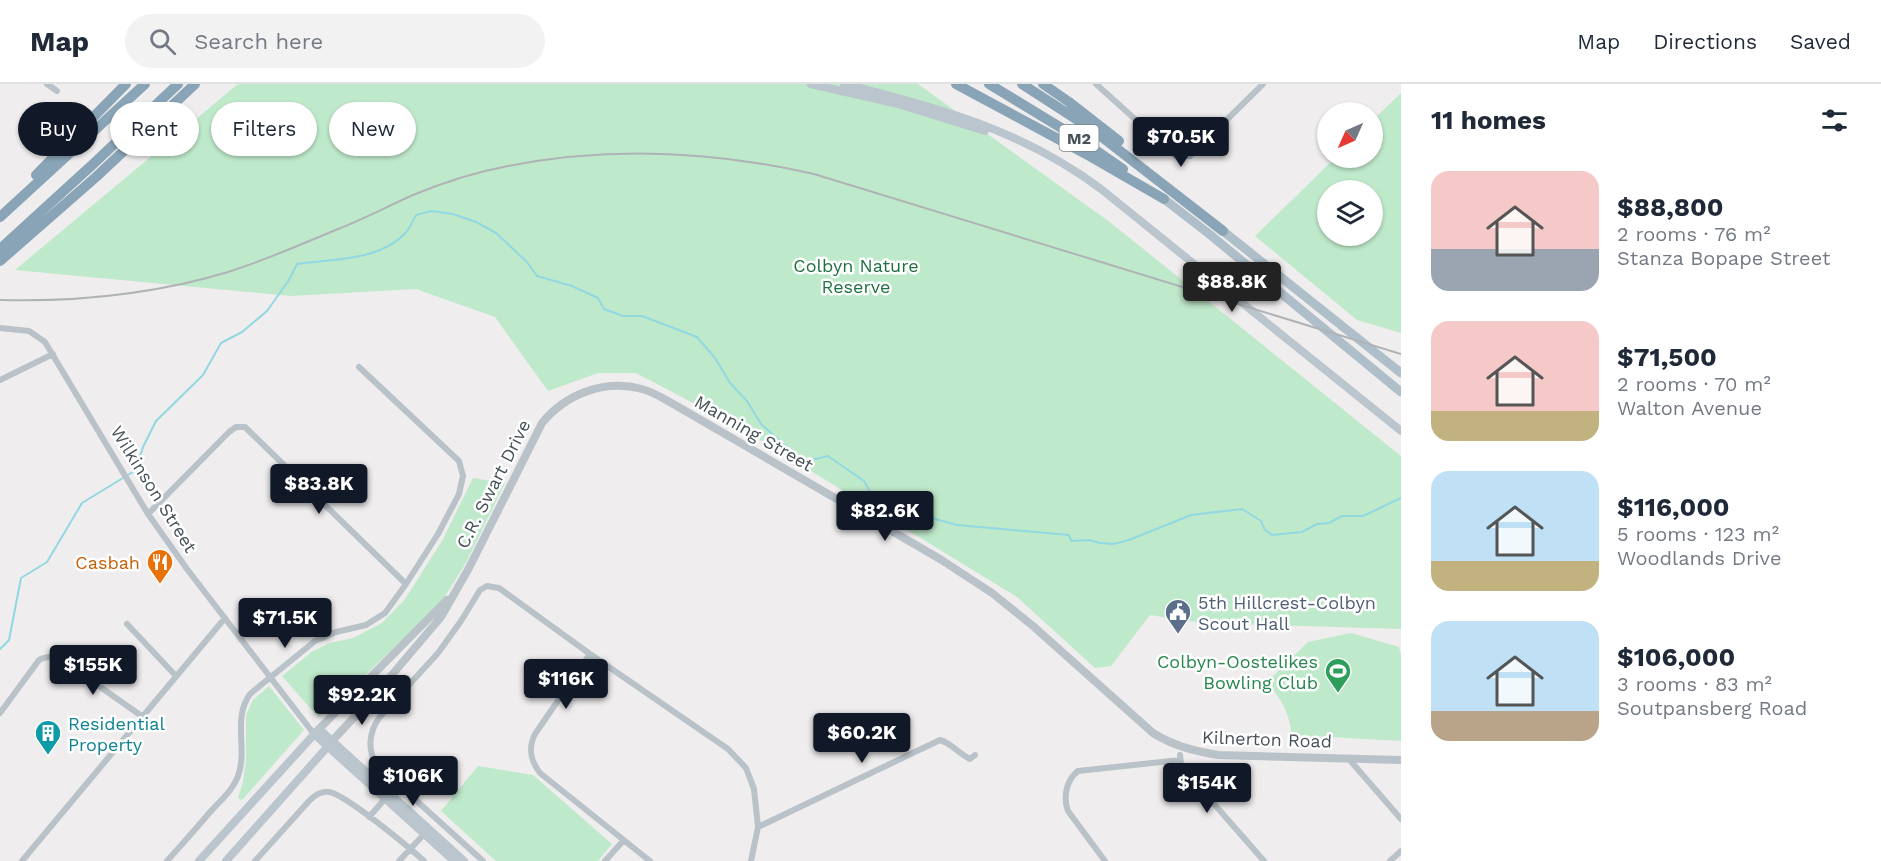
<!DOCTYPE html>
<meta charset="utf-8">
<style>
:root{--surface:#fff;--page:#f2f2f3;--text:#1f2937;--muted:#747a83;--line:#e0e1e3;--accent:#111827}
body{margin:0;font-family:"Work Sans",sans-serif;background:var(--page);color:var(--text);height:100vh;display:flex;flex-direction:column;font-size:22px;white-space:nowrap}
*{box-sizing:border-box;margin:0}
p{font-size:20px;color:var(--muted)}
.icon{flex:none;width:33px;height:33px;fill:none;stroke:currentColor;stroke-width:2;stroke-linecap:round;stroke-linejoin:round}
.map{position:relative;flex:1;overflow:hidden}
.panel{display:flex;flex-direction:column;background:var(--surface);width:480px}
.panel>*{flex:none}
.top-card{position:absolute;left:18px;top:18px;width:570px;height:54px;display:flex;gap:12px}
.needle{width:39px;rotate:225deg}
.controls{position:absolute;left:1317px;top:18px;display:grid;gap:12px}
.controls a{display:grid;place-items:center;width:66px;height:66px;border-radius:50%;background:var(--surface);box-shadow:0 2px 4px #0004;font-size:30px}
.price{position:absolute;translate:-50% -51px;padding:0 14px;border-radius:6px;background:var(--accent);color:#fff;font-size:20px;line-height:39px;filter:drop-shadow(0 2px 3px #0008)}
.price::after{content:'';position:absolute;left:50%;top:36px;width:18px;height:14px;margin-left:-9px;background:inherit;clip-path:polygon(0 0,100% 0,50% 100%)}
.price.selected{background:#222;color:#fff}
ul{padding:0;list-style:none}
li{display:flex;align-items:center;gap:18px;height:150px;padding:0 30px}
li span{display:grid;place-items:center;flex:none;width:168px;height:120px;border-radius:18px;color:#555}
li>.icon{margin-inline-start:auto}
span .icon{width:72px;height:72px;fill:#fffc;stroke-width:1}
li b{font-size:26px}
h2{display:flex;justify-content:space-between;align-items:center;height:72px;padding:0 30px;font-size:26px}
.chip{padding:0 21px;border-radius:27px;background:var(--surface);box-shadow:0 2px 4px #0004;font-size:21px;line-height:54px}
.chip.selected{background:var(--accent);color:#fff}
header{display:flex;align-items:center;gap:36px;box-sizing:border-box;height:84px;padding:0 30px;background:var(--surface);border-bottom:2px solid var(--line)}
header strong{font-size:28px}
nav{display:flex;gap:33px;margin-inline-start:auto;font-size:21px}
.search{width:420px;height:54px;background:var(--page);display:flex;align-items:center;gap:15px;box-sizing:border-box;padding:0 21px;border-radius:33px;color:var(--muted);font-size:22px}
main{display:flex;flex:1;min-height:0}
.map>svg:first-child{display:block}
.green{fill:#bfe9cb;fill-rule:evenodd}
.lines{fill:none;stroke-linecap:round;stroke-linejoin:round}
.stream{stroke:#91d8e1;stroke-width:2}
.minor{stroke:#b9c2c8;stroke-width:6}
.tertiary{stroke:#b9c2c8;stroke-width:8}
.secondary{stroke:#bac5cd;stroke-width:8}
.primary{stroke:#afbfc9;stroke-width:9}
.motorway{stroke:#89a4b7;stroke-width:10}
.rail{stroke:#b0b3b6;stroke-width:2}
.labels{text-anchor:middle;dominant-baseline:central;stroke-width:5;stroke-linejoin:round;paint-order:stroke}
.shield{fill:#fff;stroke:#7e868a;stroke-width:1.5}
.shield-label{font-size:16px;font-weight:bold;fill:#475258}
.park-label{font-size:18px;fill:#207141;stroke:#fff}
.street-label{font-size:18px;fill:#475258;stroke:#fff}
.food-label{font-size:18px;fill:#c56008;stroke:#fff;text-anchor:end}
.service-label{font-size:18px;fill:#4e5e75;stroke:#fff;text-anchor:start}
.leisure-label{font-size:18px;fill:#27864d;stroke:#fff;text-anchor:end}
.culture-label{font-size:18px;fill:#0d838f;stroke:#fff;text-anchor:start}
</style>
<header>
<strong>Map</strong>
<div class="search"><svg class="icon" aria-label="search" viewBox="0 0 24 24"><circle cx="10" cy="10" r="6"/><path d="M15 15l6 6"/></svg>Search here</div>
<nav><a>Map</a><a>Directions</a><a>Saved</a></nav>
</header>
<main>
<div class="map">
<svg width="1401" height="777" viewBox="0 0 1401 777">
<rect width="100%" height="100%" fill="#efeded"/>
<path class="green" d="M 238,0 L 918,0 L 1111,139 L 1401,372 L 1401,545 L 1202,539 L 1150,531 L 1111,582 L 1095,584 L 1017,513 L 739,343 L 636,289 L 598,289 L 548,307 L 495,233 L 416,205 L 291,212 L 15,186 Z
M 1401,9 L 1401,249 L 1357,236 L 1255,152 L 1335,74 L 1372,74 L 1373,36 ZM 1328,106 L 1372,106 L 1372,152 L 1328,152 Z
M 473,394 L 505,399 L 467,477 L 441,519 L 343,612 L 318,633 L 282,592 L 313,567 L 330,559 L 353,554 L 382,539 L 405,515 L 442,457 Z
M 1351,549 L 1399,563 L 1401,571 L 1401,657 L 1292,651 C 1288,626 1283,618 1267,598 L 1308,558 Z
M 269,602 L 304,646 L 242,716 L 238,714 L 243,698 L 246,677 L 246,631 L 253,616 Z
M 478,682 L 533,691 L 612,760 L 598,777 L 496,777 L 441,727 Z"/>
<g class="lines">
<path class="stream" d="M 0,565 L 9,556 L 21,494 L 47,478 L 82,419 L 136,386 L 143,363 L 156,337 L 203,291 L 221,259 L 242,248 L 267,227 L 289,196 L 297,180 C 332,175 382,177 407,147 C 411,142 413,136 416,131 L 431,127 L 453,130 L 476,138 L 496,149 L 527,178 L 537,192 L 572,202 L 598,214 L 604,225 L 623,232 L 642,232 L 697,253 L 715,274 L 730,299 L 747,317 L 761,340 L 800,375 L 816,375 L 828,372 L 864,397 L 871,409 L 894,416 L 917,430 L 957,441 L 1069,451 L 1071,457 L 1089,456 L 1100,459 L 1113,460 L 1129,456 L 1191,431 L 1242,425 L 1261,437 L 1265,446 L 1272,451 L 1302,448 L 1317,440 L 1329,439 L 1342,432 L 1363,432 L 1401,414"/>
<path class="minor" d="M 47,0 L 57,7
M 1096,0 L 1176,72 L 1190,72 L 1263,0
M 0,244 L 29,247 L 45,258 L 148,430 L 187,485 L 314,650
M 0,296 L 53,270
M 148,430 L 229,348 L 236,343 L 245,343 L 406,500
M 127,540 L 176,592
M 590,570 L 535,650 C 528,664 530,676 540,689 L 650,777
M 89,594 L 105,564 L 134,583
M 0,629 L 39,576 C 47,571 54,573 62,576 L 143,633
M 1180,671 L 1181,680 L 1187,689 L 1264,777
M 1348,674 L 1401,735
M 369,733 L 385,715
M 758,743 L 940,656 C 951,659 959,670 970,675 L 975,671
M 22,777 L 225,534
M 167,777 C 181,761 196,745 210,728 C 220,717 233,706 238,692 C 248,665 232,635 250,610 L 315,557 L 336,548 L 366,541 L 385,529 L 406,500 L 438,450 L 459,410 L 463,392 L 459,377 L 359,283
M 255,777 L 309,717 C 315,711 321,707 329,708 C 345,710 410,764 424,777
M 399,777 L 427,747
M 483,777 L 377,681 C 367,667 369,648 379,634 L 438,569 L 461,537 L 480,506 L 487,502 L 499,504 L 590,570 L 728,665 L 746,684 L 754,705 L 758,743 L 751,777
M 605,777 L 623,757
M 1105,777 L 1068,727 C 1063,714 1066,696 1078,687 L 1180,676
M 1390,777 L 1401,767"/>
<path class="tertiary" d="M 319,645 L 447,516
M 332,657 L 374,612 L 441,533 L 469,484 L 542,339 C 566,310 604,295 642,305 C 654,308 664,315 675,321 L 940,475 L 992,509 L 1033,542 L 1153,649 C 1174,662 1194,667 1218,671 L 1401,676"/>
<path class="secondary" d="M 811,0 L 898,20 L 985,47
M 844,0 C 936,23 1023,46 1101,105 L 1401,347
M 314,650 L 454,777
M 199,777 L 319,645 L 464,777
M 226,777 L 330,660"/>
<path class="primary" d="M 1164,115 L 1208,149 L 1401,308
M 1223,147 L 1401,289"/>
<path class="motorway" d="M 956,0 L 1086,70 L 1164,115
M 989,0 L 1081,56 L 1123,85
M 1022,0 L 1093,46 L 1223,147
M 1043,0 L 1069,18 L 1119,57
M 36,91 L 126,0
M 0,133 L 145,0
M 0,165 L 91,82 L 178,0
M 0,177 L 96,93 L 195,0"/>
<path class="rail" d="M 0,216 C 76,218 155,210 228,188 C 266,176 302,160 338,145 C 364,135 388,122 413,111 C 442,99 476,88 508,82 C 610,62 713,67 814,90 L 1401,270"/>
</g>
<defs>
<g id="restaurant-pin" transform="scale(1.35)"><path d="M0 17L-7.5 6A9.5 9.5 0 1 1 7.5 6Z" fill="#e8710a" stroke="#fff"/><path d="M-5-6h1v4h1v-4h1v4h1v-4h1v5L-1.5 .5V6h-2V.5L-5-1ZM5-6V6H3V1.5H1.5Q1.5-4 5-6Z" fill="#fff"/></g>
<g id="civic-pin" transform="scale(1.35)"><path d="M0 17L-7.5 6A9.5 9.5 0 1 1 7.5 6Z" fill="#5c6f8a" stroke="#fff"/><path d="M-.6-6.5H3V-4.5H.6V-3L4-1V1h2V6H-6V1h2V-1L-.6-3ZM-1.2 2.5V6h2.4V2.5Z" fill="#fff"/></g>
<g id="stadium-pin" transform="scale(1.35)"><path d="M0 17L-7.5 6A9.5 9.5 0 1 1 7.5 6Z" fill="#2e9e5b" stroke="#fff"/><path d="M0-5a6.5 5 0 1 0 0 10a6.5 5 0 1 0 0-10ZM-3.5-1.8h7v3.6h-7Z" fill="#fff"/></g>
<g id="building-pin" transform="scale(1.35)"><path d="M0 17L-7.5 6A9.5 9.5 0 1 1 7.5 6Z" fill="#0f9aa8" stroke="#fff"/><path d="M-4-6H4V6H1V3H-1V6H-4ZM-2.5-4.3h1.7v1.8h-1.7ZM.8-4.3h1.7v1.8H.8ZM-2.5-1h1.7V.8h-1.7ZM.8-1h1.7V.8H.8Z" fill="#fff"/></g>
</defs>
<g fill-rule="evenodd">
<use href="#restaurant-pin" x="160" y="478"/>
<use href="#civic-pin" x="1178" y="528"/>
<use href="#stadium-pin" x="1338" y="587"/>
<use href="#building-pin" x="48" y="649"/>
</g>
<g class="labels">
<rect class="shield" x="1059.5" y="41" width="39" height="26" rx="4.5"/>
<g class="shield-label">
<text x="1079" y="54">M2</text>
</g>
<g class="park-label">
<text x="856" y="181">Colbyn Nature<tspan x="856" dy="21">Reserve</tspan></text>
</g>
<g class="street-label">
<text transform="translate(754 349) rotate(30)">Manning Street</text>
<text transform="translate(493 400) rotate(-63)">C.R. Swart Drive</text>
<text transform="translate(154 405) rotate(58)">Wilkinson Street</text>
<text transform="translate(1267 655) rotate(2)">Kilnerton Road</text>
</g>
<g class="food-label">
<text x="140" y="478">Casbah</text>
</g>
<g class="service-label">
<text x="1198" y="518">5th Hillcrest-Colbyn<tspan x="1198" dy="21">Scout Hall</tspan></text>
</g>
<g class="leisure-label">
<text x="1318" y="577">Colbyn-Oostelikes<tspan x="1318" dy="21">Bowling Club</tspan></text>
</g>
<g class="culture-label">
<text x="68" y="639">Residential<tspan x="68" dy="21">Property</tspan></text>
</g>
</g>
</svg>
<div class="controls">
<a><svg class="needle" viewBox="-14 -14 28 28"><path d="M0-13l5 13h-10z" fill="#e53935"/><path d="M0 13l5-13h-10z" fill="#747a83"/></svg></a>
<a><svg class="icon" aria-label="layers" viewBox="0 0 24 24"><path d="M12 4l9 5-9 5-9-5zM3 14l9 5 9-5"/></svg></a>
</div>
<b class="price" style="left:1181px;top:84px">$70.5K</b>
<b class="price selected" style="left:1232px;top:229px">$88.8K</b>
<b class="price" style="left:319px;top:431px">$83.8K</b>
<b class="price" style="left:885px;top:458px">$82.6K</b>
<b class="price" style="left:285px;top:565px">$71.5K</b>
<b class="price" style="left:93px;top:612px">$155K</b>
<b class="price" style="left:566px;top:626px">$116K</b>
<b class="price" style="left:362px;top:642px">$92.2K</b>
<b class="price" style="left:862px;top:680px">$60.2K</b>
<b class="price" style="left:413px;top:723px">$106K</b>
<b class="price" style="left:1207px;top:730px">$154K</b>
<div class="top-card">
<a class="chip selected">Buy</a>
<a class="chip">Rent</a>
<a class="chip">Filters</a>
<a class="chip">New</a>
</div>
</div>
<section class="panel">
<h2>11 homes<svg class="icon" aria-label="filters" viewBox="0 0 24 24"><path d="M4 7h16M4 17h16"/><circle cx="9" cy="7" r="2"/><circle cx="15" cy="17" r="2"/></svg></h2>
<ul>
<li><span style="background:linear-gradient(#f6c9c9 65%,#9aa5b1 0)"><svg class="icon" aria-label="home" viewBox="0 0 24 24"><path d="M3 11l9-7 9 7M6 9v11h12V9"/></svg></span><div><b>$88,800</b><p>2 rooms · 76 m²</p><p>Stanza Bopape Street</p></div></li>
<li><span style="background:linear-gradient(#f6c9c9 75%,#c2b280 0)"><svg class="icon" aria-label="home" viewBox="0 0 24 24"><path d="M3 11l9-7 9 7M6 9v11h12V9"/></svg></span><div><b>$71,500</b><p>2 rooms · 70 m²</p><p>Walton Avenue</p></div></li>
<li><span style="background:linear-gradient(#bfe0f5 75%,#c2b280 0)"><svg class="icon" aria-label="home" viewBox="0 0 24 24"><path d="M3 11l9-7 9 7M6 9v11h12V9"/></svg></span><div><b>$116,000</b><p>5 rooms · 123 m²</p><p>Woodlands Drive</p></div></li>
<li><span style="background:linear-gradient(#bfe0f5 75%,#b9a48a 0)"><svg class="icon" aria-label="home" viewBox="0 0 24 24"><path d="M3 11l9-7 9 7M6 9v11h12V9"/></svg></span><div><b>$106,000</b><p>3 rooms · 83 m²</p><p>Soutpansberg Road</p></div></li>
</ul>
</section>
</main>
